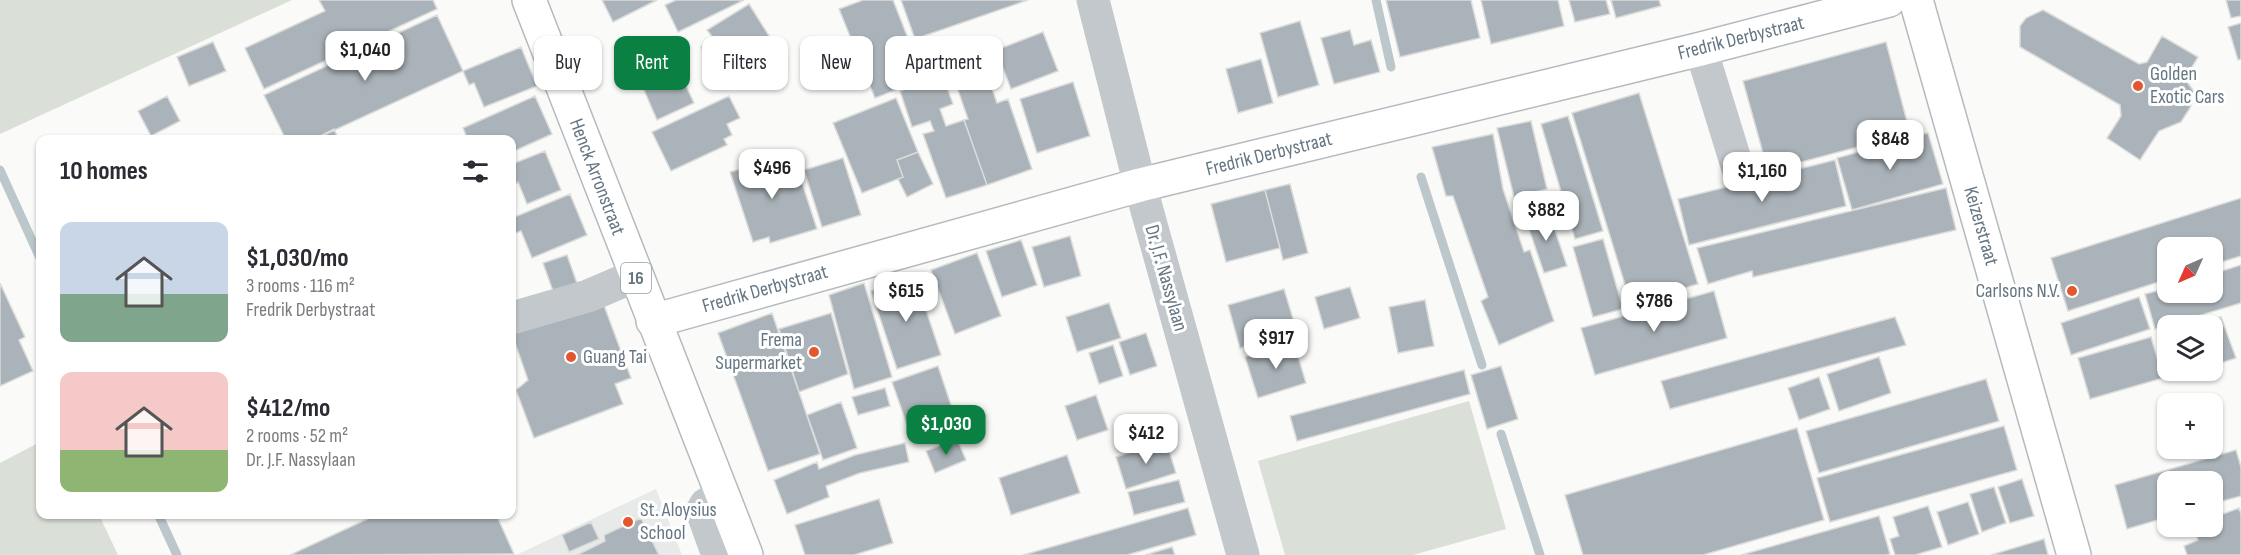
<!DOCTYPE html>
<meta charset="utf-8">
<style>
:root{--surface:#fff;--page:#f7f7f7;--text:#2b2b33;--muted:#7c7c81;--accent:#0b8043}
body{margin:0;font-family:"Sofia Sans Condensed",sans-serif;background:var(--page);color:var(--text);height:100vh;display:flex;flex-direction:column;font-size:22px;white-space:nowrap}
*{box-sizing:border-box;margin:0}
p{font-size:20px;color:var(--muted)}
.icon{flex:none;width:33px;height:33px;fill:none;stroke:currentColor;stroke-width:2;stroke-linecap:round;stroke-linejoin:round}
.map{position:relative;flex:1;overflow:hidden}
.side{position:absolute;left:36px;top:135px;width:480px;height:384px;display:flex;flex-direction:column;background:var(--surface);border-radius:12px;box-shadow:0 2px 4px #0004}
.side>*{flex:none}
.top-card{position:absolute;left:534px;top:36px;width:570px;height:54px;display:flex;gap:12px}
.needle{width:39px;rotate:225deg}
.tools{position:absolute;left:2157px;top:237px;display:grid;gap:12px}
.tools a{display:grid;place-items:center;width:66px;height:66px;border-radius:12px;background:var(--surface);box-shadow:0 2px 4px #0004;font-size:30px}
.price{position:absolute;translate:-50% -51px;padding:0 14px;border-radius:12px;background:#fff;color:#222;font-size:20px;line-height:39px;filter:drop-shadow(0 2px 3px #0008)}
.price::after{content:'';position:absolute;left:50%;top:36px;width:18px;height:14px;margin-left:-9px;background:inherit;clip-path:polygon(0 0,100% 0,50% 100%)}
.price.active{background:var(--accent);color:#fff}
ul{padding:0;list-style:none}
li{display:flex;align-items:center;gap:18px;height:150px;padding:0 24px}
li span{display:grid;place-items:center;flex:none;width:168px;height:120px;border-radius:12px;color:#555}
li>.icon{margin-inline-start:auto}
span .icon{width:72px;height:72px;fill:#fffc;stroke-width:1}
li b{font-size:26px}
h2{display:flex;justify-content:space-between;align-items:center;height:72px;padding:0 24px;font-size:26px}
.chip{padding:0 21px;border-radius:12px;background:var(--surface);box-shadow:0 2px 4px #0004;font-size:21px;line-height:54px}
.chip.active{background:var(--accent);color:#fff}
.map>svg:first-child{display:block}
.built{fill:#e8e9e9}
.green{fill:#dadfd7}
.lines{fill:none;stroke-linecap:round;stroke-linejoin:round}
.stream{stroke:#bbc7cb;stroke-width:9}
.building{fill:#aab3b9;stroke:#dcdcda;stroke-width:1.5}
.major-casing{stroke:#b5babe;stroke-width:36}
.minor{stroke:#c3c8cc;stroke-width:33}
.major{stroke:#fff;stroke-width:33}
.poi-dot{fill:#e4572e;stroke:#fff;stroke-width:2}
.labels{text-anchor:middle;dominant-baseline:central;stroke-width:6;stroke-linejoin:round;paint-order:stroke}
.shield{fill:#fff;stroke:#939fa8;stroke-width:1.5}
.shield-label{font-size:18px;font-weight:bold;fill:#657683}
.street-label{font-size:20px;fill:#657683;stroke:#fff}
.poi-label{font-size:20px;fill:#657683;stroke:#fff;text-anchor:start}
</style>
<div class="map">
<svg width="2241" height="555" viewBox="0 0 2241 555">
<rect width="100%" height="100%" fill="#fafaf8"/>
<path class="built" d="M 656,489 L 682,555 L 516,555 Z"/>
<path class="green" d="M 0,0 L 292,0 L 0,134 Z
M 1469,401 L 1506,529 L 1413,555 L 1285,555 L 1258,461 Z
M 40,442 L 40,514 L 99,515 L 118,555 L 0,555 L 0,463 Z"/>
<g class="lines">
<path class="stream" d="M 1376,0 L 1391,67
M 0,170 L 40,258
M 1421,177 L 1482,365
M 1501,434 L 1540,555
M 158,514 L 177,555"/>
</g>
<path class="building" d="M 319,0 L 433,0 L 437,9 L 264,89 L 245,48 L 325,11 Z
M 602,0 L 657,0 L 613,22 Z
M 676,0 L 744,0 L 678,32 L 665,5 Z
M 863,0 L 893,0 L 924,79 L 875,98 L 839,9 Z
M 901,0 L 1028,0 L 915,39 Z
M 1386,0 L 1471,0 L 1480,38 L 1400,57 Z
M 1481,0 L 1558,0 L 1564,26 L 1491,44 Z
M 1569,0 L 1606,0 L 1610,14 L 1575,22 Z
M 1611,0 L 1659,0 L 1661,6 L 1616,18 Z
M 2226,0 L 2241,0 L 2241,16 L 2231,18 Z
M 749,4 L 776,47 L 722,81 L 701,47 L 714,39 L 707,30 Z
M 2043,10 L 2139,64 L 2147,62 L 2162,36 L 2198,57 L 2185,79 L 2195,93 L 2190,108 L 2181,122 L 2159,131 L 2140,160 L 2107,138 L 2121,116 L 2120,105 L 2020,47 L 2020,26 L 2026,18 Z
M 437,15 L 463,71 L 313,140 L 286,140 L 264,95 Z
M 1300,21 L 1319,85 L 1278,97 L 1260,33 Z
M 2241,23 L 2241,59 L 2238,60 L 2228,27 Z
M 1350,30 L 1354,45 L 1371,40 L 1380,72 L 1334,84 L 1321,38 Z
M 1043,32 L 1058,71 L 1011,89 L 996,50 Z
M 213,42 L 226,71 L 189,86 L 177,57 Z
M 1886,42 L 1910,133 L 1768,171 L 1743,81 Z
M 521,47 L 537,86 L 484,107 L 474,83 L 469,85 L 463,71 Z
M 1261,59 L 1273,103 L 1238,113 L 1226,69 Z
M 984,65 L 997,103 L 1008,99 L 1032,169 L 987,185 L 964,120 L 968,119 L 953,76 Z
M 680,73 L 694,103 L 657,120 L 644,90 Z
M 943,76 L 953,104 L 940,109 L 946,126 L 964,120 L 987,185 L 946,198 L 923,134 L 934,131 L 930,121 L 912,127 L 900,91 Z
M 1073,82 L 1090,136 L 1037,153 L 1020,99 Z
M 1639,93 L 1698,284 L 1631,304 L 1572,113 Z
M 167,96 L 180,121 L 151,136 L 138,111 Z
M 535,96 L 552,134 L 512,152 L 512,140 L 468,140 L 463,128 Z
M 729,96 L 740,118 L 727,124 L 732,135 L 724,139 L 727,145 L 671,171 L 652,132 Z
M 896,98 L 918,152 L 897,160 L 903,177 L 862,193 L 833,123 Z
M 1568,116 L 1603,231 L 1575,239 L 1541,124 Z
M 1531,121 L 1547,189 L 1514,197 L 1497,128 Z
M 334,129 L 339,140 L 313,140 Z
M 1928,133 L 1943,184 L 1852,210 L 1837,158 Z
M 1493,134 L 1503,189 L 1524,252 L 1530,250 L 1554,321 L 1499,345 L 1481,301 L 1488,297 L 1453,196 L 1446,196 L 1432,147 Z
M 545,151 L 561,190 L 527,204 L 518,182 L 512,185 L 512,164 Z
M 782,151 L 793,185 L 802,183 L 817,229 L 770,243 L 769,237 L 753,242 L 730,172 L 748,167 L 747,162 Z
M 918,152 L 933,184 L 907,197 L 898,179 L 903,177 L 897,160 Z
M 843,158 L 861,215 L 822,227 L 804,170 Z
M 1835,160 L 1846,206 L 1689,245 L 1678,199 Z
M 1290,184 L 1308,253 L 1283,260 L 1265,190 Z
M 1946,188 L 1956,230 L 1753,277 L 1752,271 L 1708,284 L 1697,248 Z
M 1265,190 L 1280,248 L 1226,262 L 1211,204 Z
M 570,194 L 587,235 L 532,258 L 521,231 L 513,234 L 512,218 Z
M 2241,198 L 2241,256 L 2212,265 L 2212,248 L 2168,248 L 2168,279 L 2068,311 L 2051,258 Z
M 1548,210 L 1567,266 L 1544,273 L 1525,217 Z
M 1070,236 L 1081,276 L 1044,287 L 1032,247 Z
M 1603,239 L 1623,309 L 1593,317 L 1573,247 Z
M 1021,240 L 1037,285 L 1002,297 L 986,251 Z
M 977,253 L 1001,316 L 955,334 L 931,270 Z
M 567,255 L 578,286 L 554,294 L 543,263 Z
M 2241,265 L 2241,303 L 2155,329 L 2145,294 L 2168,288 L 2168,292 L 2212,292 L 2212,274 Z
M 915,277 L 941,355 L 897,369 L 871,291 Z
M 0,283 L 25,337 L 19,340 L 33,371 L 0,386 Z
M 864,283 L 892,377 L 854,389 L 829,295 Z
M 1350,287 L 1360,318 L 1324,329 L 1315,297 Z
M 1284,289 L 1297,332 L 1240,348 L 1228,305 Z
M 1714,291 L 1727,338 L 1595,375 L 1581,328 Z
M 2139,297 L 2150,329 L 2071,355 L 2061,323 Z
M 602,300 L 631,378 L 615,384 L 623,404 L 534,438 L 516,390 L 528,380 L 512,334 Z
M 1425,300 L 1434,346 L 1398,353 L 1389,307 Z
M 1109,303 L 1121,338 L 1077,352 L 1066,317 Z
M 772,313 L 820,454 L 768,471 L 718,333 Z
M 831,313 L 848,374 L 799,392 L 779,329 Z
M 1895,317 L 1906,345 L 1670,409 L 1661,381 Z
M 2221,317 L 2236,358 L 2212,366 L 2212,326 L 2197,326 Z
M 1146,333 L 1157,366 L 1130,375 L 1119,342 Z
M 2151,337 L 2163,378 L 2090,399 L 2078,358 Z
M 1294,343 L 1306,383 L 1258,398 L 1245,357 Z
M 1113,345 L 1123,376 L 1099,384 L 1089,353 Z
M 1879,357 L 1891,393 L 1839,411 L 1827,374 Z
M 938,366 L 957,423 L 912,439 L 892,382 Z
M 1501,366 L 1518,419 L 1487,429 L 1471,375 Z
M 1464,370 L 1470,394 L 1297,441 L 1290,416 Z
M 1819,377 L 1830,409 L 1799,420 L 1788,388 Z
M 1986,379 L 1999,421 L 1819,473 L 1806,431 Z
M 885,388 L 890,406 L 858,415 L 852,397 Z
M 1096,395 L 1108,430 L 1077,440 L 1065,406 Z
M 841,402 L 857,448 L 823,460 L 807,415 Z
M 2004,426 L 2017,470 L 1830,522 L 1817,478 Z
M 1797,428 L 1824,520 L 1703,555 L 1583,555 L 1565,495 Z
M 957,439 L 966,460 L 935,473 L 926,451 Z
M 1166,441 L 1176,473 L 1126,489 L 1116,457 Z
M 905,443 L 909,462 L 860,473 L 826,486 L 829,497 L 787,514 L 774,480 L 817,462 L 819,469 L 855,455 Z
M 2236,450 L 2241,467 L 2241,496 L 2212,504 L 2212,482 L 2168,482 L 2168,517 L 2127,529 L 2115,485 Z
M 1067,455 L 1080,493 L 1011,515 L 999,478 Z
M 2022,479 L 2034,516 L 2010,523 L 1998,487 Z
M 1179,480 L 1185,502 L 1134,515 L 1128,492 Z
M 1994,487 L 2006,523 L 1982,532 L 1970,494 Z
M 879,499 L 893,543 L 854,555 L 805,555 L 795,525 Z
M 1968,502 L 1979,534 L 1948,545 L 1937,512 Z
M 1928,506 L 1942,547 L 1915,555 L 1895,555 L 1890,539 L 1899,536 L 1893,517 Z
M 1188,508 L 1196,535 L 1127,555 L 1023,555 Z
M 2239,508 L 2241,514 L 2241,555 L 2187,555 L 2184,546 L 2198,540 L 2193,526 L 2212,526 L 2212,518 Z
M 378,514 L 496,514 L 514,554 L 290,555 Z
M 1879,516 L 1890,554 L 1886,555 L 1741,555 Z
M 641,518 L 659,555 L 577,555 L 605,541 L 604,535 Z
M 591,522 L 599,539 L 569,552 L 562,535 Z
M 2044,539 L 2048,555 L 1991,555 Z
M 1172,547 L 1175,555 L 1145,555 Z"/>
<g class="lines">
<g class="major-casing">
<path id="major" d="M 529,0 L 746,555
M 1916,0 L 2074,555
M 653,321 L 1140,185 L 1701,49 L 1889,0"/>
</g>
<path class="minor" d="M 1093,0 L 1140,185 L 1243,555
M 1701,49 L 1738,169
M 512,318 L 588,296 L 635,276
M 722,497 L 706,504 L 702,511 L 715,547 L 727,555"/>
<use href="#major" class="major"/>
</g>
<g class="poi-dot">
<circle cx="2138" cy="86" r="6"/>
<circle cx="2072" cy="291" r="6"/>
<circle cx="814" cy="352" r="6"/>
<circle cx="571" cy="357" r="6"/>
<circle cx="628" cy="522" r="6"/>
</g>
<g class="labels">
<rect class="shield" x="621" y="263" width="30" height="30" rx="4.5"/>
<g class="shield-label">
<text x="636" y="278">16</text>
</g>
<g class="street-label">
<text transform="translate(1741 38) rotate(-14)">Fredrik Derbystraat</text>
<text transform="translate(1269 154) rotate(-14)">Fredrik Derbystraat</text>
<text transform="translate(597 177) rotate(69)">Henck Arronstraat</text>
<text transform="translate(1981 226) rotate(74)">Keizerstraat</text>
<text transform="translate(1166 278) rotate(74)">Dr. J.F. Nassylaan</text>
<text transform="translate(765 289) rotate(-16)">Fredrik Derbystraat</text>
</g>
<g class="poi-label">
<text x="2150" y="74">Golden<tspan x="2150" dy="23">Exotic Cars</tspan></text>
<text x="2060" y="291" text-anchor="end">Carlsons N.V.</text>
<text x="802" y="340" text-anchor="end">Frema<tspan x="802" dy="23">Supermarket</tspan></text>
<text x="583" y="357">Guang Tai</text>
<text x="640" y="510">St. Aloysius<tspan x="640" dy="23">School</tspan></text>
</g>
</g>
</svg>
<div class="tools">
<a><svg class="needle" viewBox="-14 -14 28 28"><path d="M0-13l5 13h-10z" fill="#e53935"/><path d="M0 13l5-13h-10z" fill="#7c7c81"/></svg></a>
<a><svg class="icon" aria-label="layers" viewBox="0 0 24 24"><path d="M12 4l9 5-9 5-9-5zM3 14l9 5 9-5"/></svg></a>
<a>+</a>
<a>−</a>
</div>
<b class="price" style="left:365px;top:82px">$1,040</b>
<b class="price" style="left:1890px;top:171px">$848</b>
<b class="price" style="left:772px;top:200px">$496</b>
<b class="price" style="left:1762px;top:203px">$1,160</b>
<b class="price" style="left:1546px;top:242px">$882</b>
<b class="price" style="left:906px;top:323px">$615</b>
<b class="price" style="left:1654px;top:333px">$786</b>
<b class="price" style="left:1276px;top:370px">$917</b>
<b class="price active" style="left:946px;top:456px">$1,030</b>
<b class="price" style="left:1146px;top:465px">$412</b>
<div class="top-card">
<a class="chip">Buy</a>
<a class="chip active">Rent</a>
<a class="chip">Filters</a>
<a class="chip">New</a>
<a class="chip">Apartment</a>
</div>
<section class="side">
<h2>10 homes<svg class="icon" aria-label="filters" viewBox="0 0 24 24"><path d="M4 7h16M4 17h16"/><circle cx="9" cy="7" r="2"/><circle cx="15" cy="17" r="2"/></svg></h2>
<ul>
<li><span style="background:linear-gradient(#c9d6e8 60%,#7fa58c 0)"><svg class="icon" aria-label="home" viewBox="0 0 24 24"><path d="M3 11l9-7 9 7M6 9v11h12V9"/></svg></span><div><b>$1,030/mo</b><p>3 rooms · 116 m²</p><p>Fredrik Derbystraat</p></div></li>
<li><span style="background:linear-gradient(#f6c9c9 65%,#8fb573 0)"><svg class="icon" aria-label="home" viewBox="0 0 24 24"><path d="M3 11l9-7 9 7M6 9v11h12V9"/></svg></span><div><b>$412/mo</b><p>2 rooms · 52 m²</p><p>Dr. J.F. Nassylaan</p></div></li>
</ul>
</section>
</div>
